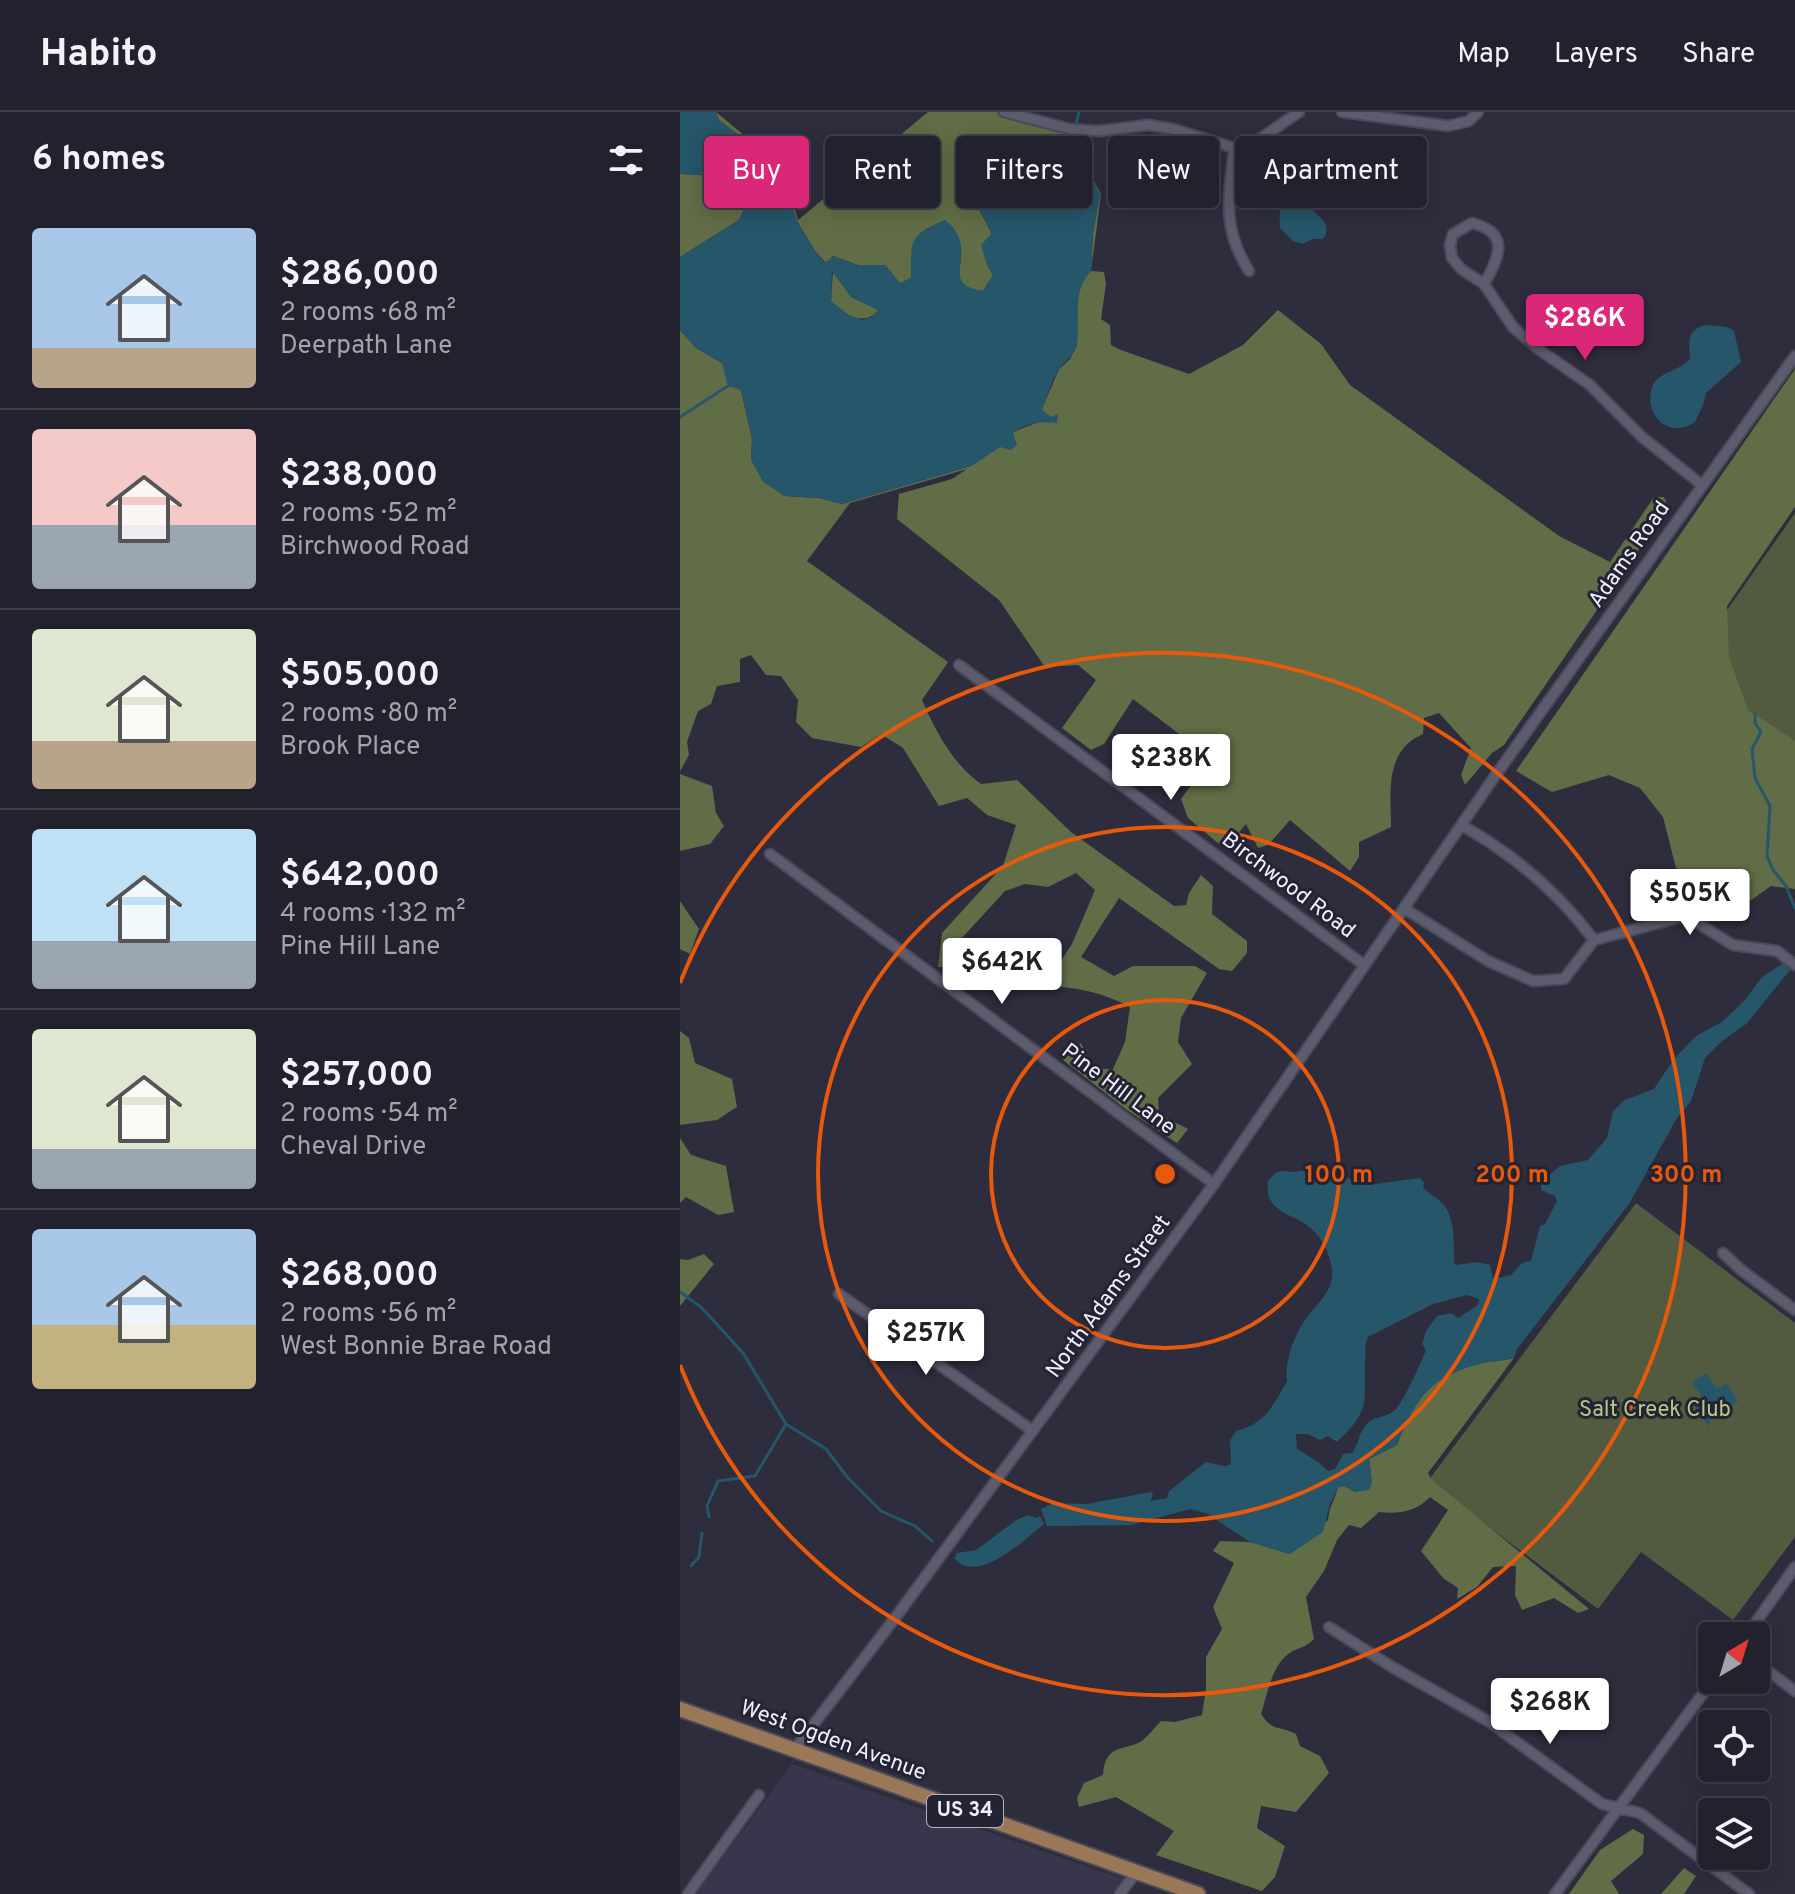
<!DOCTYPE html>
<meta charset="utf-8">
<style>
:root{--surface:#22222e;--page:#2a2a36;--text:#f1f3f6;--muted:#a2a4aa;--line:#3f3f4a;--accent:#db2777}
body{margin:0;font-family:Overpass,sans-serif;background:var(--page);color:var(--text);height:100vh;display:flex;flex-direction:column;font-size:30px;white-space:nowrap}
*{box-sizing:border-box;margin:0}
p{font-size:26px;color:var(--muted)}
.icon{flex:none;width:44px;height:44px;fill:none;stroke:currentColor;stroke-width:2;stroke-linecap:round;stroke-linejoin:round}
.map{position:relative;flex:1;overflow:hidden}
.details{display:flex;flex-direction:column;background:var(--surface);width:680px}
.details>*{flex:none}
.top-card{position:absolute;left:24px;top:24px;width:760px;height:72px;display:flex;gap:16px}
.needle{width:52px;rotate:38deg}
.tools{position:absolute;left:1018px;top:1510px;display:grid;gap:16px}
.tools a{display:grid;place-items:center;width:72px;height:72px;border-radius:8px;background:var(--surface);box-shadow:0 4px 20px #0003,0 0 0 2px var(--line);font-size:40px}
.price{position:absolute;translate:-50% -68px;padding:0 18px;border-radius:8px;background:#fff;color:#222;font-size:26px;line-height:52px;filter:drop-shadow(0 2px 4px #0008)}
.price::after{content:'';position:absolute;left:50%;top:48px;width:24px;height:18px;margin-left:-12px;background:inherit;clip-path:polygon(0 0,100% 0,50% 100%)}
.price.selected{background:var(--accent);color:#fff}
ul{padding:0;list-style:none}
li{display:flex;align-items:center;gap:24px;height:200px;padding:0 32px}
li+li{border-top:2px solid var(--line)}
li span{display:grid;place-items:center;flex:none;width:224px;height:160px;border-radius:8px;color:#555}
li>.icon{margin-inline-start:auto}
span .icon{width:96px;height:96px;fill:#fffc;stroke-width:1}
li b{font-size:34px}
h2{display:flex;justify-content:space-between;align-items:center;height:96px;padding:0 32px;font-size:34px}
.tag{padding:0 28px;border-radius:8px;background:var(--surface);box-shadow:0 4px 20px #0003,0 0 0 2px var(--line);font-size:28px;line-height:72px}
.tag.selected{background:var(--accent);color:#fff}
header{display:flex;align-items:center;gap:48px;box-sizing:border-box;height:112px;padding:0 40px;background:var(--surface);border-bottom:2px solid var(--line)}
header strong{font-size:38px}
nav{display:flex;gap:44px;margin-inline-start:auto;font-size:28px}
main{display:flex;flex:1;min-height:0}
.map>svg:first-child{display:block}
.built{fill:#38364d}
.green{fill:#525b40}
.forest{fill:#616d46}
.water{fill:#26566a;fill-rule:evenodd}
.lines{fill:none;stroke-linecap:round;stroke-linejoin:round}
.stream{stroke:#26566a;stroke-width:3}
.street-casing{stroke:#4a4958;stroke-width:13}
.primary-casing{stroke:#4a4958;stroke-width:18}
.street{stroke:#5d5c6f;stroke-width:9}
.primary{stroke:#9a7857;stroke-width:14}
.ring{fill:none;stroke:#e8590c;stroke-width:4}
.labels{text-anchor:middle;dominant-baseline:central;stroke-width:6;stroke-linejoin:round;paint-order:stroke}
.shield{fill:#242333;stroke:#b3b2bf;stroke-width:2}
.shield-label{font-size:20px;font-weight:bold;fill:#f0effb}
.street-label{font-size:22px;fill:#f0effb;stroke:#242333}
.park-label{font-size:22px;fill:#b4c987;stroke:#242333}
.centre{fill:#e8590c;stroke:#242333;stroke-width:4}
.ring-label{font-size:24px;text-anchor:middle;font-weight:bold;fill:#e8590c;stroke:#242333;stroke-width:6;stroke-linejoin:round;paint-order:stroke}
</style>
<header>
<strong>Habito</strong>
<nav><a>Map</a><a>Layers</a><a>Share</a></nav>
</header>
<main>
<section class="details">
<h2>6 homes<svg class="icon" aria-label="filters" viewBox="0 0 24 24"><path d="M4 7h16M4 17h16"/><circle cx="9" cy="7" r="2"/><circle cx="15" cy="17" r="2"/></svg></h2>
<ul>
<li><span style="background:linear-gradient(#a9c7e8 75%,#b9a48a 0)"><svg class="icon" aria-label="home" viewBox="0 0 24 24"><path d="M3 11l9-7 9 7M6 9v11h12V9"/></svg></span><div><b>$286,000</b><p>2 rooms · 68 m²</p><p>Deerpath Lane</p></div></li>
<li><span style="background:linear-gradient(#f6c9c9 60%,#9aa5b1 0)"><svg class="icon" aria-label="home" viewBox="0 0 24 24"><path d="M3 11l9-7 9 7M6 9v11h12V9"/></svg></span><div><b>$238,000</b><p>2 rooms · 52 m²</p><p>Birchwood Road</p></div></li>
<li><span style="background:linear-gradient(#dfe7d0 70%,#b9a48a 0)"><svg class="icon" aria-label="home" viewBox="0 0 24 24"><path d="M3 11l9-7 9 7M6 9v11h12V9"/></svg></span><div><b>$505,000</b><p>2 rooms · 80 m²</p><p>Brook Place</p></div></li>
<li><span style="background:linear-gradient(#bfe0f5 70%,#9aa5b1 0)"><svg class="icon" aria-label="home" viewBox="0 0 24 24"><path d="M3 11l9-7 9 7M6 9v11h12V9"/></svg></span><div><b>$642,000</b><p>4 rooms · 132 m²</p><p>Pine Hill Lane</p></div></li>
<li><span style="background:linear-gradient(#dfe7d0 75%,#9aa5b1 0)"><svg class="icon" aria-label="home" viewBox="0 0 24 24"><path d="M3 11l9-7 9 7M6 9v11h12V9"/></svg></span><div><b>$257,000</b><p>2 rooms · 54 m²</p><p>Cheval Drive</p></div></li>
<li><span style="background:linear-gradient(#a9c7e8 60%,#c2b280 0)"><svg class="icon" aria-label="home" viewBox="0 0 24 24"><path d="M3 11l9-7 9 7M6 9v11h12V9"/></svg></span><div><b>$268,000</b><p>2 rooms · 56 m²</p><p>West Bonnie Brae Road</p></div></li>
</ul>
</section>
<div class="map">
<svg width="1115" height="1782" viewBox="0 0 1115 1782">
<rect width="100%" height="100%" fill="#2e2d3e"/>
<path class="built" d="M 112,1652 L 443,1767 L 432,1782 L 16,1782 Z"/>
<path class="green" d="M 1115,401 L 1115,648 L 1000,565 Z
M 956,1091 L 1115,1211 L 1115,1425 L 1053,1508 L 961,1440 L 918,1497 L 748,1369 Z"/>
<path class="forest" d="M 36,0 L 89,44 L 108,75 L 118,108 L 248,0 L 324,0 L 405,21 L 407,56 L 421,82 L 411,159 L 424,160 L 426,172 L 421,207 L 430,213 L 431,233 L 441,238 L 509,262 L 563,233 L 598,198 L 641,232 L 670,273 L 879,424 L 930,450 L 974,385 L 984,385 L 988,395 L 824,633 L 812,641 L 785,673 L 781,663 L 791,636 L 759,601 L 744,606 L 743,622 C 704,639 711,680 711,715 L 679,730 L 679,745 L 670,759 L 610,708 L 588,733 L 578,736 L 566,712 L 545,737 L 508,706 L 501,687 L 514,669 L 502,659 L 507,628 L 453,587 L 424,632 L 411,638 L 382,616 L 416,568 L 398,553 L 365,555 L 319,488 L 217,407 L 219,382 L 272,367 L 287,357 L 170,391 L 127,449 L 268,550 L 242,588 C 256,620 273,652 301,672 L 337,668 L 391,720 L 494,794 L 506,793 L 509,781 L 521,763 L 533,774 L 532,802 L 567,829 L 567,841 L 552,859 L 539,857 L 439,786 L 401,845 L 434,864 L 453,854 L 515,854 L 527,861 L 501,906 L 498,930 L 512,952 L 478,986 L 479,1002 L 508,1017 L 497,1031 L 447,998 L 383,948 L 401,931 L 413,957 L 433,957 L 445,930 L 450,895 C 422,880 394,874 361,874 L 359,862 L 374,859 L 392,832 L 415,778 L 396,761 L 368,775 L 345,772 L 325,779 L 270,839 L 278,844 L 271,854 L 258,855 L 262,821 L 323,754 L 336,713 L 307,703 L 287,686 L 259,694 L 223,636 L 201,622 L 181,635 L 132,626 L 116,610 L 118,588 L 101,564 L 86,563 L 71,543 L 60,547 L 60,570 L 37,574 L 31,592 L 18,599 L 7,630 L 9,643 L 0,659 L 0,218 L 16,236 L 42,251 L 61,278 L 72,327 L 71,348 L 104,384 L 140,386 L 162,392 L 291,354 L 333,326 L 333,320 L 371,305 L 361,299 L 379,257 L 390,247 L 397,232 L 398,181 L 403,167 L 411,159 L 413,121 L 420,83 L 407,57 C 395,53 369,43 358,42 C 330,41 308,66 294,88 L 312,122 L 307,153 L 313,163 L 303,179 C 281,176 276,170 281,149 L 231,155 L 231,166 L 220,172 L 205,153 L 178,153 L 153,144 L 146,151 L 135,139 L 117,109 L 103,70 L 87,45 L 39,8 Z
M 0,62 L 21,63 L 55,75 L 66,92 L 59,108 L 0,145 Z
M 153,158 L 171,185 L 199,198 C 184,215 164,204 151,189 Z
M 1115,257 L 1115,395 L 1047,494 L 1049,545 L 1068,598 L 1115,629 L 1115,777 L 1091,774 L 1070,789 L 1047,788 L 996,756 L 983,705 L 960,676 L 929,663 L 872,680 L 836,659 Z
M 0,662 L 32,674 L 36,701 L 44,714 L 30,732 L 0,739 Z
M 0,789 L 19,817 L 10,842 L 0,837 Z
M 0,919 L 9,926 L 15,951 L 52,967 L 57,995 L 37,1008 L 0,1013 Z
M 0,1026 L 11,1043 L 46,1054 L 54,1100 L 38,1103 L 6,1085 L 0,1091 Z
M 24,1142 L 34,1152 L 0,1194 L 0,1147 L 8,1148 Z
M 834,1246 L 748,1361 L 752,1368 L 909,1497 L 898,1501 L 874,1486 L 842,1498 L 835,1483 L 836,1454 L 813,1455 L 797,1475 L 777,1487 L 778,1476 L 763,1466 L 741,1439 L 768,1398 L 750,1385 C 736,1400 719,1402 699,1400 L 681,1416 L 669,1413 L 657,1428 L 644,1459 L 626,1485 L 634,1527 C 626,1536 615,1536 607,1543 C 591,1556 587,1584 581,1602 C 594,1621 599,1613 616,1622 L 620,1634 L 640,1644 L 649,1661 L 616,1700 L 581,1694 L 577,1716 L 605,1734 L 595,1765 L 582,1779 L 476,1743 L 494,1719 L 436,1685 L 399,1695 L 397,1686 L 404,1671 L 423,1663 C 425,1629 448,1640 463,1628 C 469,1623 475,1615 481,1609 L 495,1610 L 522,1603 L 526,1577 L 526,1545 L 542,1517 L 533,1495 L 554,1451 L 533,1439 L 540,1429 L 570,1430 L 610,1442 L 648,1408 C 649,1395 655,1387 658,1375 L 664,1374 L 675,1380 L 692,1371 L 689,1347 L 717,1333 C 735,1285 752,1263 803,1251 C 813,1249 823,1249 834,1246 Z
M 953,1717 L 964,1723 L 963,1742 L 931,1769 L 939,1782 L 889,1782 L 920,1738 Z
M 1004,1756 L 1016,1764 L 1004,1782 L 981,1782 Z"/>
<path class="water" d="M 0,0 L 36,0 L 39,8 L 87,45 L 103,70 L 117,109 L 135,139 L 145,151 L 153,144 L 178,153 L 205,153 L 220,171 L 231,166 C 231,129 228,123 265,108 C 304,138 254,172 303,179 L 313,163 L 307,153 L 301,133 L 312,121 L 294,88 C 308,66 329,41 358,42 C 370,43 395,53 407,57 L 420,83 L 413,121 L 411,159 C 391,180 401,206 397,232 C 395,244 385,248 379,257 C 371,269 367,286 362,298 L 371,305 L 378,302 L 377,311 C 360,309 348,311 333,320 L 337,333 L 331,338 L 320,335 L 291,354 L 162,392 L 140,386 L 105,384 L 83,370 L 71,348 L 72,327 L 61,278 L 48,274 L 42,251 L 16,236 L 0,218 L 0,145 L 59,108 L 66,92 L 54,75 L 21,63 L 0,62 ZM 152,160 L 171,185 L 198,198 L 192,205 L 182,208 L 170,204 L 151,189 Z
M 615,29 C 621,32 635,53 641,61 L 640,65 L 626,82 C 627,86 629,93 631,96 C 640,107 653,112 643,127 L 632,127 L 623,132 L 613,129 L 600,116 C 599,108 601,98 599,90 C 597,84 591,80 589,74 C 582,56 600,35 615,29 Z
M 1026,213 L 1047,215 L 1054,219 L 1061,250 L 1026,281 L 1023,293 L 1015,310 C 991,328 963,304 972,276 C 978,258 1001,260 1010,246 C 1009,229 1006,218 1026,213 Z
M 1104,851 L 1110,858 L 1066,912 L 1042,929 L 1025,946 L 1011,989 L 997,1006 L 949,1092 L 837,1237 L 834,1246 C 823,1249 813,1249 803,1251 C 752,1263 735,1285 717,1333 L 689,1347 L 692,1371 L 689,1378 L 675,1380 L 664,1374 L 658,1375 L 650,1392 L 643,1420 L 610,1442 L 570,1430 L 526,1401 L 510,1397 L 451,1413 L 367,1414 L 361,1397 L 373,1391 L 407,1392 L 471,1380 L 473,1383 L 470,1389 L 487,1386 L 489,1379 L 526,1350 L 545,1354 L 551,1352 L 550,1328 L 556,1319 C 586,1311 592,1295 607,1269 C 604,1250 615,1221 627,1205 C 638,1190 654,1179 652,1158 C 650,1140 640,1121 624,1111 C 605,1100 584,1097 588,1069 L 595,1061 L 603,1059 L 616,1060 L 649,1053 L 657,1062 L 687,1073 L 740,1066 L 744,1071 L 743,1076 C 748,1081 754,1084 759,1088 C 778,1103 772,1134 775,1153 L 798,1150 L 810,1153 L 813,1167 L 831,1163 L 842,1151 L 851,1149 L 860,1114 L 865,1112 L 877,1089 L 875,1084 L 861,1078 L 861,1070 L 880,1054 L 908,1048 L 927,1026 L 933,999 L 945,988 L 974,977 L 993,948 L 1016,924 L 1042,910 L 1065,888 L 1082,865 ZM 787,1183 L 799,1187 L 798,1193 L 778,1206 L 771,1201 L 757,1204 L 746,1219 L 742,1232 L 746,1238 C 742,1249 722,1293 714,1299 C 705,1306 693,1304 686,1313 C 678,1322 679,1332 672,1341 L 663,1342 L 655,1357 L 648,1359 L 638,1350 L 617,1337 L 616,1322 L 628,1322 L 640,1328 L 648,1324 L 657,1330 C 691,1297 684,1292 685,1250 C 686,1240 684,1235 688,1225 L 753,1192 Z
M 1026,1261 L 1037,1277 L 1046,1271 L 1058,1289 L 1029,1309 L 1030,1312 L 1028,1314 L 1013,1292 L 1023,1286 L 1012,1270 Z
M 348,1403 L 356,1406 L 360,1404 L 364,1412 C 344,1428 297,1474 274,1446 L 277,1441 L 296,1438 L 338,1407 Z"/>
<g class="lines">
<path class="stream" d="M 387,50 L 399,0
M 0,305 L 48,274
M 1075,602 L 1075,611 L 1081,620 L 1072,637 L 1075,666 L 1090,694 L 1087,744 L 1093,758 L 1106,774 L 1115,796
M 0,1180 L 22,1196 L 63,1241 L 106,1312 L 146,1337 L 168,1366 L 201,1399 L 235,1414 L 252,1429
M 29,1405 L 27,1394 L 38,1369 L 75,1364 L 106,1312
M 11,1454 L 19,1445 L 22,1421"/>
<g class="street-casing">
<path id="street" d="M 324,0 L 390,17 L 419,19 L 468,13 L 493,17 L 554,36 L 577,29 L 619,0
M 662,0 L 768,14 L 789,9 L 798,0
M 554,36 C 549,85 541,115 569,159
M 804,172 C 819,146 831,121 792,111 L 773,122 L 770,133 L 772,146 L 781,157 L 804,172 L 833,215 L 857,236 L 910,273 L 962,325 L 1022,373
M 279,553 L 684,853
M 90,742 L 534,1072
M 725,797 L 808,849 L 853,869 L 884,867 L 914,828 C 878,780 836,744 783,714
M 914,828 L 1006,804 L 1053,833 L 1097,839 L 1115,853
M 1043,1141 L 1060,1157 L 1115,1198
M 159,1182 L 353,1319
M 649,1515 L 712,1555 L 808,1609 L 922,1692 L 960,1701 L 1069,1782
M 1066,1524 L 1115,1455
M 1076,1550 L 1115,1579
M 114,1638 L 215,1506 L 534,1072 L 815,664 L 1115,244
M 8,1782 L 79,1683
M 440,1782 L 457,1759
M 875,1782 L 1033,1568"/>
</g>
<g class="primary-casing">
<path id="primary" d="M 0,1597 L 518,1782"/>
</g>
<use href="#street" class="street"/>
<use href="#primary" class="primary"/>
</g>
<g class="ring">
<circle cx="485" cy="1062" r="174"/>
<circle cx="485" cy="1062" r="347"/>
<path d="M0 871A521 521 0 1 1 0 1253"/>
</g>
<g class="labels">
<rect class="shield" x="247" y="1683" width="76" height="32" rx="6"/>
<g class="shield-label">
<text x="285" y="1699">US 34</text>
</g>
<g class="street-label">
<text transform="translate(950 443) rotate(-55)">Adams Road</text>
<text transform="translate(608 774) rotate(37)">Birchwood Road</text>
<text transform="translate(438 978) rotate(37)">Pine Hill Lane</text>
<text transform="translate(429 1185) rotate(-54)">North Adams Street</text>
<text transform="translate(153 1629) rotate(20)">West Ogden Avenue</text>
</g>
<g class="park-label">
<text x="975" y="1298">Salt Creek Club</text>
</g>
</g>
<circle cx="485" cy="1062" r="12" class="centre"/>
<g class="ring-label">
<text x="659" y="1070">100 m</text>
<text x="832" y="1070">200 m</text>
<text x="1006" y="1070">300 m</text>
</g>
</svg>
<div class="tools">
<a><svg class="needle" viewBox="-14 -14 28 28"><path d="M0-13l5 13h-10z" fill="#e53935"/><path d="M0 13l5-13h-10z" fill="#a2a4aa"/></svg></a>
<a><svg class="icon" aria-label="locate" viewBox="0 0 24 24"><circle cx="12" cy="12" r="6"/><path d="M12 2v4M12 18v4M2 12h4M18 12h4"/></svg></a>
<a><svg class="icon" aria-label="layers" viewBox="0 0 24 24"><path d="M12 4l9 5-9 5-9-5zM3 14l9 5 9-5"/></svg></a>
</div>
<b class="price selected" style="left:905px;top:250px">$286K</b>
<b class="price" style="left:491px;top:690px">$238K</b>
<b class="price" style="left:1010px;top:825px">$505K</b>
<b class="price" style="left:322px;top:894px">$642K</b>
<b class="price" style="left:246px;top:1265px">$257K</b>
<b class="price" style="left:870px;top:1634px">$268K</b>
<div class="top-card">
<a class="tag selected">Buy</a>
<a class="tag">Rent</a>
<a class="tag">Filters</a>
<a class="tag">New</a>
<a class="tag">Apartment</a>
</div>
</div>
</main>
